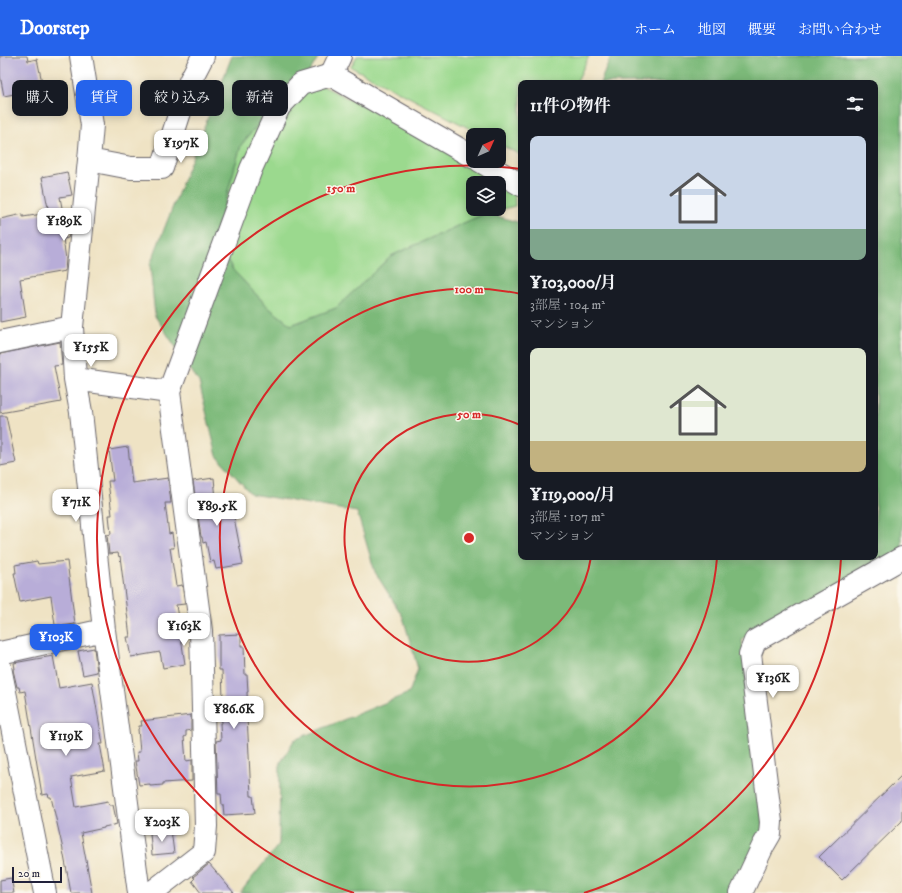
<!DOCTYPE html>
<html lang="ja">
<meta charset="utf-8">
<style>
:root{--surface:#171b24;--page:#242831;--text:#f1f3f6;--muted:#9ea1a6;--accent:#2563eb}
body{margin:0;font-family:"IM FELL DW Pica","Noto Serif JP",serif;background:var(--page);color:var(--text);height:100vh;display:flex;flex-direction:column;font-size:15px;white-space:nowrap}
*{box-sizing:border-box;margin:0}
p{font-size:13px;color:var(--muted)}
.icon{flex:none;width:22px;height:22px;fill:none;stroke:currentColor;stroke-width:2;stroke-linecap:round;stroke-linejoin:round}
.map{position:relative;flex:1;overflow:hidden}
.panel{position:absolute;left:518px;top:24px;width:360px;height:480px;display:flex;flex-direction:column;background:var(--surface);border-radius:8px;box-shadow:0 2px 10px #0003}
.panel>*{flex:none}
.guide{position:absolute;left:12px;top:24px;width:380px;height:36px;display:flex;gap:8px}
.needle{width:26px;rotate:45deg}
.fabs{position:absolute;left:466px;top:72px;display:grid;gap:8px}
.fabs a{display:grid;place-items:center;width:40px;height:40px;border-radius:8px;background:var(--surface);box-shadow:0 2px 10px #0003;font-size:20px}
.scale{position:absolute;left:12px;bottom:10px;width:50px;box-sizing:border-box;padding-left:4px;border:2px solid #22223b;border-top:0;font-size:11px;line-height:14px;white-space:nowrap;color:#22223b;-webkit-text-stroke:3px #fbf7ec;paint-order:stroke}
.price{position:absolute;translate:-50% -34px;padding:0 9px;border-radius:8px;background:#fff;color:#222;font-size:13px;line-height:26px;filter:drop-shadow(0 1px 2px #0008)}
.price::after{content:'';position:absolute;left:50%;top:24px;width:12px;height:9px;margin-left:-6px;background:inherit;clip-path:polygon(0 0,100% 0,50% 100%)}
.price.selected{background:var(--accent);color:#fff}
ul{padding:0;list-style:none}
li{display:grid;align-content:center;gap:8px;height:212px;padding:0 12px}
li span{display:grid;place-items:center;height:124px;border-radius:8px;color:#555}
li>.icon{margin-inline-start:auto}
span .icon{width:72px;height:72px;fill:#fffc;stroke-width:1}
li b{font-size:17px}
h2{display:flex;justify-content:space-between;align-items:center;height:48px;padding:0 12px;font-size:17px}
.pill{padding:0 14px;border-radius:8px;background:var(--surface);box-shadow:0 2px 10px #0003;font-size:14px;line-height:36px}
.pill.selected{background:var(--accent);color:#fff}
header{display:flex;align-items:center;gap:24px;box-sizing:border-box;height:56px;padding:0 20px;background:var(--accent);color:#fff}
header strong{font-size:19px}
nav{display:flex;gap:22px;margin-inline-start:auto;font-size:14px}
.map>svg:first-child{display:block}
.green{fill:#9bd98e;stroke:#5e7e64;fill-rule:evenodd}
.forest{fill:#7cb979;stroke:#4f6e5a}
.building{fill:#b8add8}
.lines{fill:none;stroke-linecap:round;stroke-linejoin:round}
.minor-casing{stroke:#6a666b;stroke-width:24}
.minor{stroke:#fff;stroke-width:22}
.ring{fill:none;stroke:#d62828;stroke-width:2}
.centre{fill:#d62828;stroke:#fbf7ec;stroke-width:2}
.ring-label{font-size:12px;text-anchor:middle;font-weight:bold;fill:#d62828;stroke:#fbf7ec;stroke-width:3;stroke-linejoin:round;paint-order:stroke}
</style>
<header>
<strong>Doorstep</strong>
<nav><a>ホーム</a><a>地図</a><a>概要</a><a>お問い合わせ</a></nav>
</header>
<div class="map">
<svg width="902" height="837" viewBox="0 0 902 837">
<rect width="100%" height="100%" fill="#fbf7ec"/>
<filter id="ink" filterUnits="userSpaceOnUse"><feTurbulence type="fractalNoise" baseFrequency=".025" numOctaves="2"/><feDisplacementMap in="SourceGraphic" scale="8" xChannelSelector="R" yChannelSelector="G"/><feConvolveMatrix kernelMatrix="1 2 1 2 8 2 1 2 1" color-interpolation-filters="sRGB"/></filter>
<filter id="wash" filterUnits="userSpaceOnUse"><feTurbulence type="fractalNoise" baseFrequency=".012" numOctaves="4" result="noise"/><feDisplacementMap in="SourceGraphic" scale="16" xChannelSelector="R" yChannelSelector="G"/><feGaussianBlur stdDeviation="0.9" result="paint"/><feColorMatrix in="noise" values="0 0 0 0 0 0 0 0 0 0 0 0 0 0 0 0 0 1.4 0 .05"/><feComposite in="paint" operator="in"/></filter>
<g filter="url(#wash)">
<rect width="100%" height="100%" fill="#efe3c4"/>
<path class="green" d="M 357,0 L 589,0 L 576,27 L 521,27 L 521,99 L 499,88 L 499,79 L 482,79 L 351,11 Z
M 306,22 L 514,123 L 515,150 L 486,157 L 391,200 L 336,252 L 291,269 L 269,252 L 233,214 L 215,181 L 241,89 L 280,42 ZM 473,127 L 499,127 L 499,153 L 473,153 Z"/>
<path class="forest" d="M 232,0 L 319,0 L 306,22 L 280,42 L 241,89 L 215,181 L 233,214 L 269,252 L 291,269 L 336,252 L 391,200 L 486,157 L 521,167 L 521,501 L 875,501 L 875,27 L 600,27 L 611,0 L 902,0 L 902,494 L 742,584 L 765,784 L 738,837 L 240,837 L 279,788 L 280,708 L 294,684 L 409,637 L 418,613 L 403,561 L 375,516 L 357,456 L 251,438 L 217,400 L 199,326 L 155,260 L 150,209 Z"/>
<g id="blocks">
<path class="building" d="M 0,0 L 27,0 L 28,5 L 37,3 L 42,26 L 18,31 L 19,37 L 4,40 L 0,19 Z
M 67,116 L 72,139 L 60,141 L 65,168 L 67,168 L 69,179 L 68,182 L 63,183 L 66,203 L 65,215 L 20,223 L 26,261 L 0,266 L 0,163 L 23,158 L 23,161 L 49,157 L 42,121 Z
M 60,286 L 62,309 L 54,310 L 61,346 L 0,357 L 0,298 Z
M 0,360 L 6,360 L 16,407 L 0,410 Z
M 128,391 L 132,427 L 168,422 L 171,447 L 165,447 L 169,478 L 172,477 L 174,492 L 170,492 L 176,530 L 182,529 L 185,548 L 176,549 L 185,608 L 163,612 L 160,596 L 131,601 L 127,581 L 130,581 L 120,500 L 119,501 L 118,497 L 109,498 L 107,479 L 111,478 L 109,459 L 112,459 L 108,425 L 113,425 L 109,394 Z
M 214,422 L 217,454 L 232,451 L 243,508 L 216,513 L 214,505 L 210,506 L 206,486 L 203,487 L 202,481 L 201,481 L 193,425 Z
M 37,505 L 38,508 L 67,505 L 75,568 L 61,570 L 61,569 L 55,569 L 51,540 L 20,546 L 14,517 L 16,517 L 15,509 Z
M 241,578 L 241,590 L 244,590 L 245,619 L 247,619 L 248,636 L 247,636 L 248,662 L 247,662 L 248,679 L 251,740 L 253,740 L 255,757 L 224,759 L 223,749 L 222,749 L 221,738 L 218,738 L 216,685 L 221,684 L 220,667 L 222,667 L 220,643 L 223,643 L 222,614 L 219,614 L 219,579 Z
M 94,592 L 97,616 L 83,619 L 78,595 Z
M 53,600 L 59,632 L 92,626 L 103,688 L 100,688 L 105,715 L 71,721 L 76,751 L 108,745 L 109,749 L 113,749 L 117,768 L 104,771 L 104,772 L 81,777 L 92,837 L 71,837 L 62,789 L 51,741 L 49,741 L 48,738 L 42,739 L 25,635 L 20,636 L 19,631 L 17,631 L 13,614 L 15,613 L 14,607 Z
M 191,659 L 191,674 L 186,675 L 186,680 L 184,681 L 186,705 L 192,704 L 192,725 L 163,727 L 163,729 L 150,730 L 150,728 L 139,729 L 135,705 L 138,705 L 137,696 L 140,696 L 138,673 L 139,672 L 139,670 L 142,670 L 141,665 Z
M 902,719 L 902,765 L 842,824 L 819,801 Z
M 171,774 L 174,797 L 152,799 L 150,777 Z
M 209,808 L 234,837 L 201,837 L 192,825 L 195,822 L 193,821 Z
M 11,822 L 14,837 L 0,837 L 0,824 Z"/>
</g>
</g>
<g filter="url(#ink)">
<use href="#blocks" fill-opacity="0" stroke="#6a666b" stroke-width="1"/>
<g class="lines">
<g class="minor-casing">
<path id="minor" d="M 81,0 L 92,69 L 89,104 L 72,271 L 75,323 L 81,356 L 104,574 L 139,837
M 331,19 L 473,101
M 89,104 L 131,112 L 162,112 L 190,25 L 203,0
M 480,105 L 521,129
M 0,286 L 72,271
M 75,323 L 169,336 L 251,113 L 279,51 L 301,28 L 331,19 L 340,0
M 0,597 L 104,574
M 0,611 L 45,837
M 151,837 L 204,796 L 206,770 L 201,575 L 169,336
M 741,837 L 763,790 L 770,778 L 771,766 L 750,598 L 755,585 L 902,502"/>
</g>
<use href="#minor" class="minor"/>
</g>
</g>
<g class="ring">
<path d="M591 501A124 124 0 1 1 520 369"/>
<path d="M717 502A249 249 0 1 1 521 238"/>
<path d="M841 502A373 373 0 0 1 584 837M354 837A373 373 0 0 1 521 113"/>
</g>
<circle cx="469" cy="482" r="6" class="centre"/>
<g class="ring-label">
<text x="341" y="136">150 m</text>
<text x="469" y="237">100 m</text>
<text x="469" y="362">50 m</text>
</g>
</svg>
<div class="fabs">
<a><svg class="needle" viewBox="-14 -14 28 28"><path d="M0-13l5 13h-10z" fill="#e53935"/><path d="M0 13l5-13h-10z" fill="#9ea1a6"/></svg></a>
<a><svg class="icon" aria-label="layers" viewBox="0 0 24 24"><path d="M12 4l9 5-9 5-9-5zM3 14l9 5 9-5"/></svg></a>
</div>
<div class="scale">20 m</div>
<b class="price" style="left:181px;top:108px">¥197K</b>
<b class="price" style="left:64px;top:186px">¥189K</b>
<b class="price" style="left:91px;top:312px">¥155K</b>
<b class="price" style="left:76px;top:467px">¥71K</b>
<b class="price" style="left:217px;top:471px">¥89.5K</b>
<b class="price" style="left:184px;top:591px">¥163K</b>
<b class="price selected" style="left:56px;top:602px">¥103K</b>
<b class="price" style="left:773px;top:643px">¥136K</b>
<b class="price" style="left:234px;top:674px">¥86.6K</b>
<b class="price" style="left:66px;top:701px">¥119K</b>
<b class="price" style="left:162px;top:787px">¥203K</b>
<div class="guide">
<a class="pill">購入</a>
<a class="pill selected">賃貸</a>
<a class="pill">絞り込み</a>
<a class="pill">新着</a>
</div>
<section class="panel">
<h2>11件の物件<svg class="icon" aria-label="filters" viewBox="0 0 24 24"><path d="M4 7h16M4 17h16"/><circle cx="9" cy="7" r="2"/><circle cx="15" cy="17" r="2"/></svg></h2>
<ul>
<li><span style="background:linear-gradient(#c9d6e8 75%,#7fa58c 0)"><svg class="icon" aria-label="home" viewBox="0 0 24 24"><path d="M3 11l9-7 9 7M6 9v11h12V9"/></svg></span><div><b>¥103,000/月</b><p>3部屋 · 104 m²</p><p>マンション</p></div></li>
<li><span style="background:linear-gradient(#dfe7d0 75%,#c2b280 0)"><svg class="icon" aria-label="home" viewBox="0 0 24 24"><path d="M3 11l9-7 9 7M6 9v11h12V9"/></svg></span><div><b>¥119,000/月</b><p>3部屋 · 107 m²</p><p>マンション</p></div></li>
</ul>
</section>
</div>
